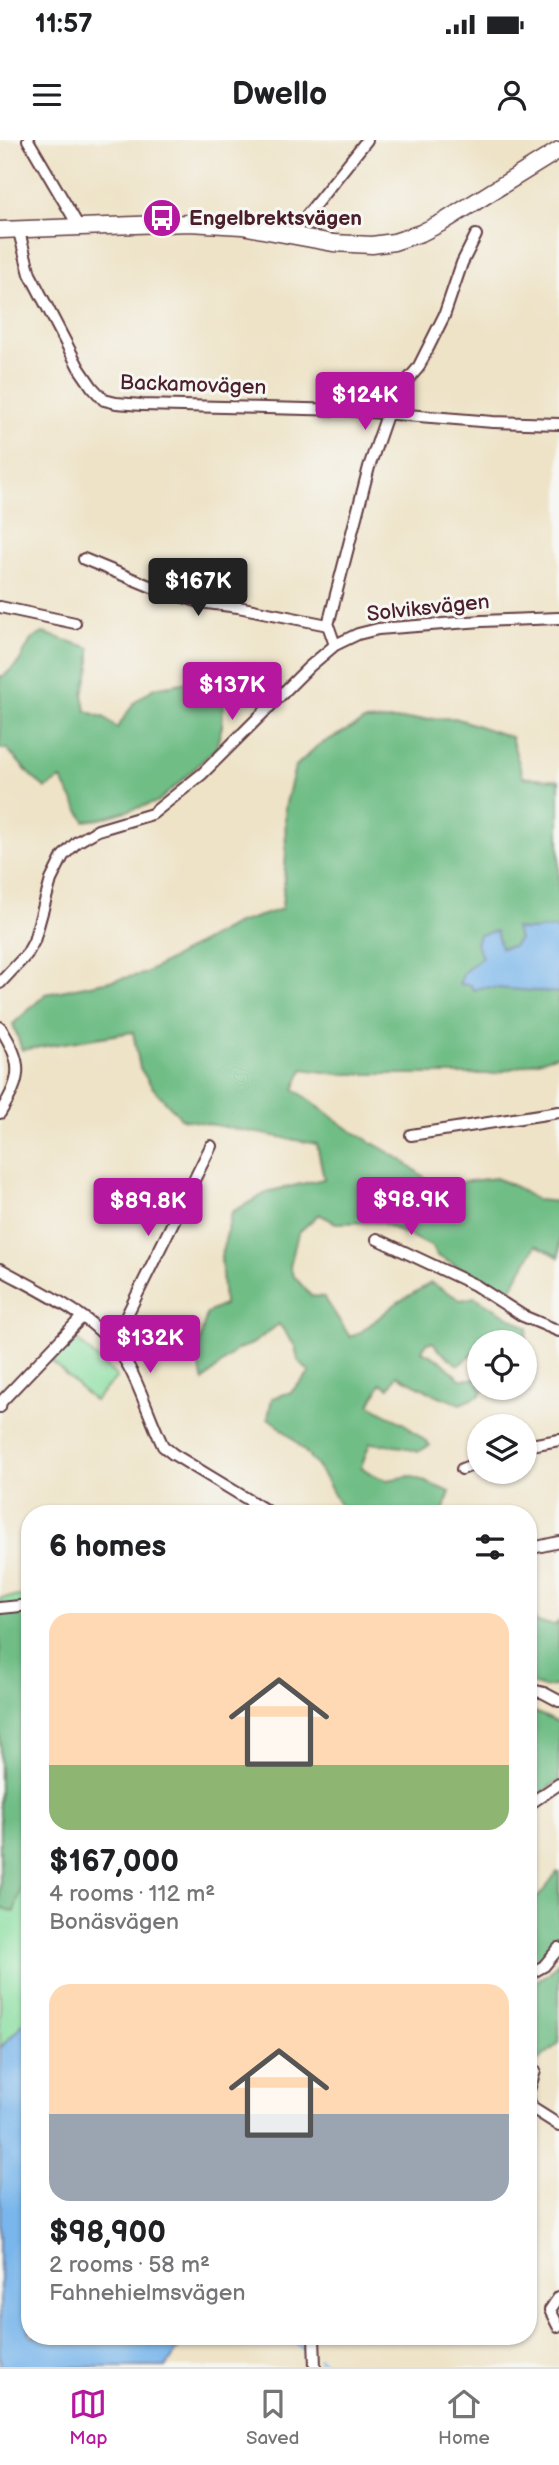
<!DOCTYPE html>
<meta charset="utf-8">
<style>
:root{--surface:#fff;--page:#f6f6f6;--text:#202124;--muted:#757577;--line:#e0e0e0;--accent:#b5179e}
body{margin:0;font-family:"Balsamiq Sans",sans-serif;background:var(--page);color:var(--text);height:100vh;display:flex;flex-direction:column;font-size:26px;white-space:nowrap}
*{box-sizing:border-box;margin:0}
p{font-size:23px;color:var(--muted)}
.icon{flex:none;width:38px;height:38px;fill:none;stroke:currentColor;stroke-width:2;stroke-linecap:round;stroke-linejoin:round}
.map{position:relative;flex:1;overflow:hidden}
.panel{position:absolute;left:21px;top:1365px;width:516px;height:840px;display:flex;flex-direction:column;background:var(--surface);border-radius:28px;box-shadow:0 2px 5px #0004}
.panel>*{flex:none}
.controls{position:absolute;left:467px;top:1190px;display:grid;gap:14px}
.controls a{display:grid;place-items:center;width:70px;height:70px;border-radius:50%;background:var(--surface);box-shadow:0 2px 5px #0004;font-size:35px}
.price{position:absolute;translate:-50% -60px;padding:0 16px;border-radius:7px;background:var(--accent);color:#fff;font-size:23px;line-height:46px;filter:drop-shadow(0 2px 4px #0008)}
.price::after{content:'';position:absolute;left:50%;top:42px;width:21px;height:16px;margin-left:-10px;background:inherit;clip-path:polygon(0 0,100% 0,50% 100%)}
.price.current{background:#222;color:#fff}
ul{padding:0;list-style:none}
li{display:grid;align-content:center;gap:14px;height:371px;padding:0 28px}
li span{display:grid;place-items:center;height:217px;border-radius:21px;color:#555}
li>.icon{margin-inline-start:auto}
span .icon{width:126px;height:126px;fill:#fffc;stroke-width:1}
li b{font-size:30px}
h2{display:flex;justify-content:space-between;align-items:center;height:84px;padding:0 28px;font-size:30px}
.status{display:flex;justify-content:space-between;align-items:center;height:49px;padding:0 35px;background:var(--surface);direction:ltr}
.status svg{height:19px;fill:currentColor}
header{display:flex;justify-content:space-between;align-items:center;height:91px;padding:0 28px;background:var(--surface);font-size:32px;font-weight:600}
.menu{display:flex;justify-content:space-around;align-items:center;height:98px;border-top:2px solid var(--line);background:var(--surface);font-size:19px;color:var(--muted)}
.menu a{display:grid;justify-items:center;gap:4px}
.menu .current{color:var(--accent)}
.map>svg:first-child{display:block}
.green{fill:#8adea0;stroke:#6a7e66;stroke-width:2}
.forest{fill:#6fbd86;stroke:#5c6e58;stroke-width:2}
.water{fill:#79b6eb;stroke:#626a8b;stroke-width:2}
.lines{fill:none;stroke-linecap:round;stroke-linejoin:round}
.stream{stroke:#79b6eb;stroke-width:3.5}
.street-casing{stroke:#633c42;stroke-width:14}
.secondary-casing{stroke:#633c42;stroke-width:19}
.street{stroke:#fff;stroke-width:10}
.secondary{stroke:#fff;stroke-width:16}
.labels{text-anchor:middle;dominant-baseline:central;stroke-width:6;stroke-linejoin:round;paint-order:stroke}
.poi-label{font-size:21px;font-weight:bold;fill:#4a1f2b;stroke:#f6f6f2;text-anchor:start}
.street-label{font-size:21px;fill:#4a1f2b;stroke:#f6f6f2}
</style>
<div class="status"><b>11:57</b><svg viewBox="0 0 49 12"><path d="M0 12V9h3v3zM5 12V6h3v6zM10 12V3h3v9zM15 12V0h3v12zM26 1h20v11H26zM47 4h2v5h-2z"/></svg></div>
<header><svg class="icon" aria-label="menu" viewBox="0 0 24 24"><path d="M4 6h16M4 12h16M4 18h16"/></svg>Dwello<svg class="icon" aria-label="person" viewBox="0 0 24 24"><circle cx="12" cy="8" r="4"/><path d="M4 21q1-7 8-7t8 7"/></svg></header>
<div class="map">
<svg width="559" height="2227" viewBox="0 0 559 2227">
<rect width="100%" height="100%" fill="#f6f6f2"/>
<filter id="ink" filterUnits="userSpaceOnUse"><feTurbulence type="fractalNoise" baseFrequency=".0143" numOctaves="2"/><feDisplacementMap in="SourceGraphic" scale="14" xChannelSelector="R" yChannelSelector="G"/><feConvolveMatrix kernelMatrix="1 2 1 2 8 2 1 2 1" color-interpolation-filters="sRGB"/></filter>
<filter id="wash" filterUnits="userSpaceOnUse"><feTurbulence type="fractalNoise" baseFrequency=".00686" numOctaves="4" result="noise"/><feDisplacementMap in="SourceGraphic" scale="28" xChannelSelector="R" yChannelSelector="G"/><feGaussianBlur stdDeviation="1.57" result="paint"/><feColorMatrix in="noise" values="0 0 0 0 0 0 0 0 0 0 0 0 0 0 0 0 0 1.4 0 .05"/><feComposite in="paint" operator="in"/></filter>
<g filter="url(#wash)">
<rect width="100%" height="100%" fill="#eee3c7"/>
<path class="green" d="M 74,1197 L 117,1237 L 94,1261 L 51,1221 Z
M 30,1455 L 30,2118 L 0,2156 L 0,1458 Z"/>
<path class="forest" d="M 43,493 L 90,508 L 90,527 L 83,554 L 86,571 L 105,578 L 117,588 L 134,563 L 154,548 L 194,541 L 224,548 L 222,586 L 216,608 L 178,644 L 157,662 L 100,679 L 85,681 L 61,639 L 46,648 L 33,638 L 7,609 L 0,609 L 0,536 L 4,536 L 19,522 L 31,500 Z
M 455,578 L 511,597 L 523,637 L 559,640 L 559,915 L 493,934 L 338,934 L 303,929 L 294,949 L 350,990 L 402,1020 L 434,1045 L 496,1038 L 514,1046 L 537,1060 L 559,1062 L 559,1117 L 536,1105 L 509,1152 L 437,1116 L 431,1106 L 380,1082 L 336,1083 L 319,1074 L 298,1093 L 290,1126 L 293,1135 L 311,1156 L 324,1157 L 350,1197 L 361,1192 L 398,1162 L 431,1143 L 461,1160 L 475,1157 L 528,1188 L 525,1205 L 525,1202 L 480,1202 L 479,1206 L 466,1220 L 458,1225 L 438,1209 L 433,1202 L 426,1203 L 422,1211 L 441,1221 L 460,1239 L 479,1239 L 480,1248 L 484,1250 L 479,1256 L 460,1264 L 434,1254 L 397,1235 L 389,1248 L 381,1243 L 370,1265 L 406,1285 L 430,1305 L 418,1312 L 403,1307 L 370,1303 L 361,1327 L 375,1336 L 387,1340 L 411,1336 L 450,1352 L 442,1374 L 346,1374 C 336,1361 331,1348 323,1335 C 309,1314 288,1292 268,1278 L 272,1258 L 291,1252 L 310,1233 L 298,1220 L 295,1206 L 279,1184 L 252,1204 L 236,1210 L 203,1241 C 195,1215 200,1198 207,1173 L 224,1165 L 221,1116 L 232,1072 L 270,1051 L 324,1039 L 317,1004 L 182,979 L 152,947 L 140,928 L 133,892 L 22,910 L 13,884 L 46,854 L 144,834 L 235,784 L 282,769 L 286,713 L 285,667 L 295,627 L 317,606 L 364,581 Z
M 529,1456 L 535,1482 L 555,1485 L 559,1481 L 559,1545 L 544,1548 L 529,1543 Z
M 30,1465 L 30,1719 L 14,1772 L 0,1768 L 0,1468 Z
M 528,1569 L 559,1583 L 559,1641 L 528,1662 Z
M 557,1732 L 559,1732 L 559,1800 L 541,1820 L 529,1826 L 529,1765 L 541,1754 Z
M 559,1821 L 559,1903 L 529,1928 L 529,1846 L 550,1832 Z"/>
<path class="water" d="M 515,788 C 534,794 542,785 559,790 L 559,853 L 483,847 L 473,850 L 471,845 L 459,844 L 464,832 L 482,817 L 476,804 L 479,795 L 496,791 L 501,808 L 513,806 L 519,799 Z
M 30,1870 L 30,2196 L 187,2196 L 166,2227 L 0,2227 L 0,1908 L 26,1881 Z"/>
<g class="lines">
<path class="stream" d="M 286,2196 L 308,2212
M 319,2219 L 328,2227"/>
</g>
</g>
<g filter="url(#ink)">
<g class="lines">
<g class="street-casing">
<path id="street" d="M 28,0 L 79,87
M 18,88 L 30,134 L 79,228 L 92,247 L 104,260 L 116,263 L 142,265 L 345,270 L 493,282 L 559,284
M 291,95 L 367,0
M 84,419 L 152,447 L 200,462 L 238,467 L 328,485
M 0,467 L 75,483
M 335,505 L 328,485 L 369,327 L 388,272 L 401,248 L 418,228 L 444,176 L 462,123 L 476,95
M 0,843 L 27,814 L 34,801 L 51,740 L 63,716 L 77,702 L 98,690 L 152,674 L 202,634 L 309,527 L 335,505 L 358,494 L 378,489 L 482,481 L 559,478
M 0,887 C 23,924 23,936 0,973
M 411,995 L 559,972
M 377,1099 L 475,1145 L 523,1176 L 559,1191
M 0,1129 C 47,1155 106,1180 131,1231 C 143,1255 151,1281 163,1306 L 173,1314 L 272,1374
M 113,1203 L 211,1006
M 0,1267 L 1,1262 L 82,1177
M 525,1306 L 559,1300
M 462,1329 L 480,1322
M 528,1409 L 559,1402
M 0,1468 L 30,1465
M 528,1549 L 544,1553 L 559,1561
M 528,1665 L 559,1644
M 528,1835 L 544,1826 L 559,1808
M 528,1953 L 535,1931
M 528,1957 L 532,1968 L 559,1985
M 558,2186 L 550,2170 L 559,2157
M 314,2196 L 315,2227"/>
</g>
<g class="secondary-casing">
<path id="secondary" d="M 0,90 L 189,83 L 242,86 L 333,103 L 372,105 L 394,102 L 421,93 L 443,82 L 559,10"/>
</g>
<use href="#street" class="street"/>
<use href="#secondary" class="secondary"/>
</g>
</g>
<defs>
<g id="bus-disc" transform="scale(2.0125)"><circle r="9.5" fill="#b5179e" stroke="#f6f6f2"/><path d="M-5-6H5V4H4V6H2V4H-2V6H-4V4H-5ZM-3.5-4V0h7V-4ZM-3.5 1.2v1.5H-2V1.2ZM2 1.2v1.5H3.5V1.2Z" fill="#fff"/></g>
</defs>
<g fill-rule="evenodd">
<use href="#bus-disc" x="162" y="78"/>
</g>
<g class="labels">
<g class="poi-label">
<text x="189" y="78">Engelbrektsvägen</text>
</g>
<g class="street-label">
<text transform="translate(193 245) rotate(2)">Backamovägen</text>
<text transform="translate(428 468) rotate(-6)">Solviksvägen</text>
</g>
</g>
</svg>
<div class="controls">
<a><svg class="icon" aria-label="locate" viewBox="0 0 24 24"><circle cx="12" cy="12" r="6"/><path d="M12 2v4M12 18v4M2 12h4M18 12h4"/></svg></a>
<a><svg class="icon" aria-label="layers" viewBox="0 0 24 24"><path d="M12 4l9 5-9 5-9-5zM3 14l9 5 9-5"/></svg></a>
</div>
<b class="price" style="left:365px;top:292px">$124K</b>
<b class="price current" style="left:198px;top:478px">$167K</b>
<b class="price" style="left:232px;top:582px">$137K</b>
<b class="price" style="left:411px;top:1097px">$98.9K</b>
<b class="price" style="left:148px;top:1098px">$89.8K</b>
<b class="price" style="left:150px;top:1235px">$132K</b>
<section class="panel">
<h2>6 homes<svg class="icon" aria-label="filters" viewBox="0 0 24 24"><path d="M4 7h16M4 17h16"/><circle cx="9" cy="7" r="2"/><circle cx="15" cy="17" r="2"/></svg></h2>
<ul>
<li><span style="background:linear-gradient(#ffd9b3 70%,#8fb573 0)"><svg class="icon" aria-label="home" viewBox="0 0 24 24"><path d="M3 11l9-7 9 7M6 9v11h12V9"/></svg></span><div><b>$167,000</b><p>4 rooms · 112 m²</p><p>Bonäsvägen</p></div></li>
<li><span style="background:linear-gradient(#ffd9b3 60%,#9aa5b1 0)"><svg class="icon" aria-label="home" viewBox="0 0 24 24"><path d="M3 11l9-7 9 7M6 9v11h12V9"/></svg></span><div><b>$98,900</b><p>2 rooms · 58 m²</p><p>Fahnehielmsvägen</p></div></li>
</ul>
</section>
</div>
<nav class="menu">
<a class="current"><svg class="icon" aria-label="map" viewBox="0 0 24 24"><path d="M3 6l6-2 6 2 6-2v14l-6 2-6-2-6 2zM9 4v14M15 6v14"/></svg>Map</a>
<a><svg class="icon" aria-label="saved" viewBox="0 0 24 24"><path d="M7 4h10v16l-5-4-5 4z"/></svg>Saved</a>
<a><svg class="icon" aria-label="home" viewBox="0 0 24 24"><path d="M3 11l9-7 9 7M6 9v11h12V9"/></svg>Home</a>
</nav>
